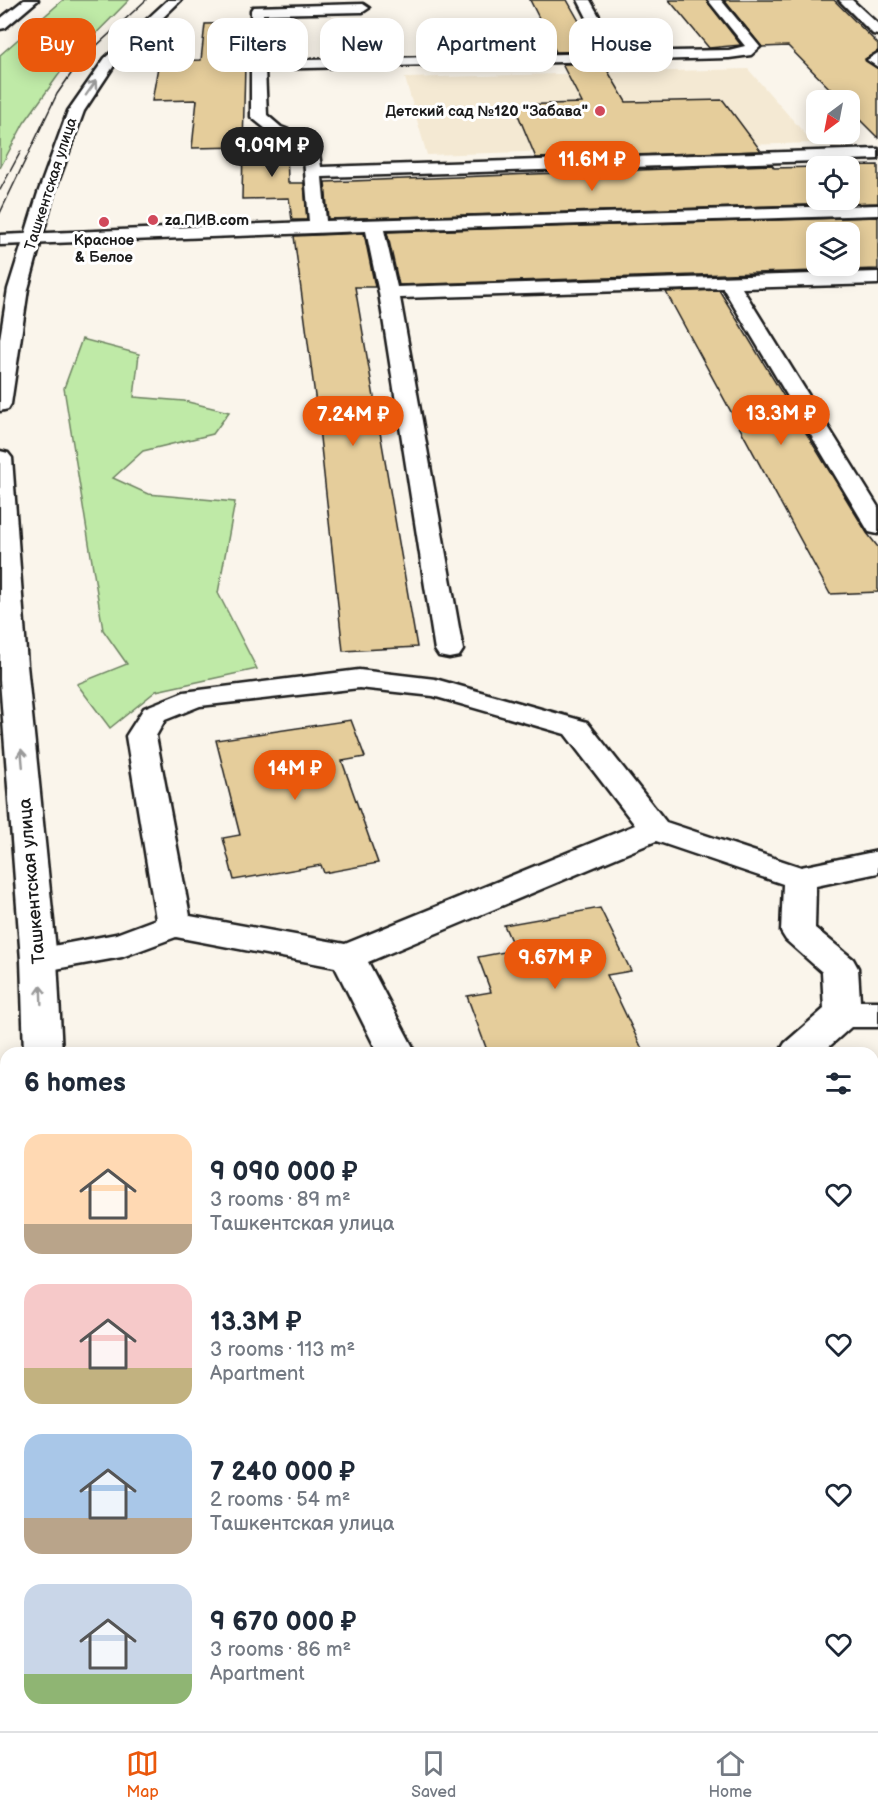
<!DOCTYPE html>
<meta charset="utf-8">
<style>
:root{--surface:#fff;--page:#f6f6f7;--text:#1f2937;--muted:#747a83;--line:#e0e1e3;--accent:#ea580c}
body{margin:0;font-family:"Balsamiq Sans",sans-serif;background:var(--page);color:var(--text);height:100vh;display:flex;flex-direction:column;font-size:22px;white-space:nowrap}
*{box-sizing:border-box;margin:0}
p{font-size:20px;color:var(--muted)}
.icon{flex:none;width:33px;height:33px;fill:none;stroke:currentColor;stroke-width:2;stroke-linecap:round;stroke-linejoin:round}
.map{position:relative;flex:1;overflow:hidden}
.panel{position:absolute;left:0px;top:1047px;width:879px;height:684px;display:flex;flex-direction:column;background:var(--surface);border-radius:18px 18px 0 0;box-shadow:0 3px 15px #0003}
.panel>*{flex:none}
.banner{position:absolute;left:18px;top:18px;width:843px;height:54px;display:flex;gap:12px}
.needle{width:39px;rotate:212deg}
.controls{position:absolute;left:806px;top:90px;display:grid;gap:12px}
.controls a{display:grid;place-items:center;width:54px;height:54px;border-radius:12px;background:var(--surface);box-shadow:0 3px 15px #0003;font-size:30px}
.price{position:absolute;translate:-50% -51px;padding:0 14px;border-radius:21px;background:var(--accent);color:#fff;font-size:20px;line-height:39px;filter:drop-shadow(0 2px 3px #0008)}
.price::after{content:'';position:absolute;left:50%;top:36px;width:18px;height:14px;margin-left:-9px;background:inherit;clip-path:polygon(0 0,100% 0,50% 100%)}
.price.selected{background:#222;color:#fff}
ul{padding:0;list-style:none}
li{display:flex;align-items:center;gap:18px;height:150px;padding:0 24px}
li span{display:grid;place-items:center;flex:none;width:168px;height:120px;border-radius:18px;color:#555}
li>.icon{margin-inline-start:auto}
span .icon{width:72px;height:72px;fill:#fffc;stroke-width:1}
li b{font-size:26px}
h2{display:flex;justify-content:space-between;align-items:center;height:72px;padding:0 24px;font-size:26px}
.pill{padding:0 21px;border-radius:18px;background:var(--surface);box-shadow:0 3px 15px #0003;font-size:21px;line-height:54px}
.pill.selected{background:var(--accent);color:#fff}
.dock{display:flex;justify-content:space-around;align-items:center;height:84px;border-top:2px solid var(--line);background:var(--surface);font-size:16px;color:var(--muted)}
.dock a{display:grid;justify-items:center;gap:3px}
.dock .selected{color:var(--accent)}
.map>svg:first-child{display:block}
.built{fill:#f4e9d3}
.green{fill:#bfeaa7;stroke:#6e8362;stroke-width:1.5}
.building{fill:#e5cd9b;stroke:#1c1c1c;stroke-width:1.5;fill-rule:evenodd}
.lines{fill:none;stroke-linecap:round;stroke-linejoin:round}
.minor-casing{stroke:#1c1c1c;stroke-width:5}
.major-casing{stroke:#1c1c1c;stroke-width:5}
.minor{fill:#fff;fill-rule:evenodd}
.major{fill:#fff;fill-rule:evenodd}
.tram{stroke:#1c1c1c;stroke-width:1.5}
.oneway{stroke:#999}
.poi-dot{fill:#d1495b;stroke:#fff;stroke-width:2}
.labels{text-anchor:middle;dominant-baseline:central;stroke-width:6;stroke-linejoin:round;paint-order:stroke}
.far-poi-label{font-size:15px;font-weight:bold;fill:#1c1c1c;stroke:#fff;text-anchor:end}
.far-street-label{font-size:15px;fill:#1c1c1c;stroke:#fff}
.street-label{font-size:18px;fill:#1c1c1c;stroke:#fff}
</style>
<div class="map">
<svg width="878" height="1731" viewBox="0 0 878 1731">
<rect width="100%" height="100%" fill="#faf5eb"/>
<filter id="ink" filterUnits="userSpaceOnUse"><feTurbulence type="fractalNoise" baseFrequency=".0167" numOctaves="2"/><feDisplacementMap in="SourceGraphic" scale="12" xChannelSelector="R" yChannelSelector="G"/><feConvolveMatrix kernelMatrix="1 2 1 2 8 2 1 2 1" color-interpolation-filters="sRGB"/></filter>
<g filter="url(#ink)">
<path class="built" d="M 748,69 L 813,143 L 427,155 L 405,78 Z"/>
<path class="green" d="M 63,0 L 129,0 L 67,63 L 24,123 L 0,168 L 0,55 Z
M 82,339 L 139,354 L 134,397 L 184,401 L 229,412 L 213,434 L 143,451 L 113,478 L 148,494 L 235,502 L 218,593 L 257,669 L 156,691 L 110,728 L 77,684 L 127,664 L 103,630 L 64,388 Z"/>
<path class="building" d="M 530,0 L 567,0 L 596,51 L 556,52 Z
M 669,0 L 706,0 L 741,45 L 709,48 Z
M 724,0 L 834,0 L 878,44 L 878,51 L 865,59 L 878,69 L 878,138 L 849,109 L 849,100 L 841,100 L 788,46 L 762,47 Z
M 246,23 L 243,147 L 192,148 L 197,100 L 152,101 L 159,61 L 201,60 L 205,24 Z
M 603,63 L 626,102 L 723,100 L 761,151 L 536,158 L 514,105 L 582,103 L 562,64 Z
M 287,146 L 288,183 L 304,183 L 307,220 L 292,220 L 289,198 L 242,199 L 243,147 Z
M 772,165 L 774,168 L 816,167 L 816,200 L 849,200 L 849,166 L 828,166 L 878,165 L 878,203 L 328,219 L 325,182 Z
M 878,217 L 878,269 L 399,285 L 387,232 ZM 816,232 L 849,232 L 849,266 L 816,266 Z
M 364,233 L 375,287 L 355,287 L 417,647 L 343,651 L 318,419 L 294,236 Z
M 719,290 L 867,533 L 878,547 L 878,592 L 830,594 L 666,292 Z
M 351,720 L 365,757 L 342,761 L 378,863 L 324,873 L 321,865 L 234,880 L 223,838 L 240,835 L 216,740 Z
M 600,908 L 631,971 L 607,975 L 644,1053 L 488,1053 L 467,996 L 491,992 L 478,957 L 515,950 L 504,925 Z"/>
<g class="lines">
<g class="minor-casing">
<path id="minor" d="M 578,0 L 590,0 L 619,52 L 729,50 L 745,46 L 708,0 L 721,0 L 760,47 L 751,55 L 729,58 L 265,69 L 267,115 L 281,127 L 317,141 L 321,167 L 878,149 L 878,159 L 322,177 L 326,221 L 878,205 L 878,215 L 384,230 L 397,287 L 878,272 L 878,284 L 742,288 L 878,507 L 878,534 L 869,532 L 866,527 L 723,288 L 400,298 L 463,650 L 459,656 L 449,658 L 439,656 L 435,650 L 379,293 L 366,231 L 0,245 L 0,235 L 309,222 L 303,146 L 271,133 L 251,117 L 251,10 L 253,7 L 363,4 L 369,8 L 363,12 L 263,14 L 265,61 L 605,53 Z
M 839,0 L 852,0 L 878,24 L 878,35 L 873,34 Z
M 878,53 L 878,67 L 867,60 Z
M 359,670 L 435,679 L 587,722 L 666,822 L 801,867 L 878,851 L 878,873 L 816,886 L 815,928 L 853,959 L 858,968 L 860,1001 L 878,1001 L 878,1027 L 851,1027 L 822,1053 L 779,1053 L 785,1043 L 824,1009 L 822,972 L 786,940 L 781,932 L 783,884 L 656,841 L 368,962 L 416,1053 L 378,1053 L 335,967 L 176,937 L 122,957 L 39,972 L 27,969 L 21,960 L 27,951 L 116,934 L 156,919 L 126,736 L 144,708 L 184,692 ZM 359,688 L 433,696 L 565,734 L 635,825 L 345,944 L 190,916 L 156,736 L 165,720 L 200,706 Z
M 6,1429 L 6,1473 L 0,1474 L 0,1430 Z
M 878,1661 L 878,1713 L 873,1714 L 873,1662 Z"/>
</g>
<g class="major-casing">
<path id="major" d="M 24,0 L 38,0 L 5,28 L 0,29 L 0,19 Z
M 168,0 L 181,0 L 115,64 L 84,111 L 54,193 L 28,289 L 11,404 L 8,409 L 0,411 L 0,339 L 8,289 L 38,193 L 68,111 L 105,58 Z
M 0,451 L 8,453 L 12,458 L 27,665 L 57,960 L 62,1053 L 24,1053 L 21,960 L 0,680 Z
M 50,1725 L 104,1725 L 104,1731 L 50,1731 Z"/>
</g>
<use href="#minor" class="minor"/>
<use href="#major" class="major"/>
<path class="tram" d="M 0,190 L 21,151
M 0,213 L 57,94 L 80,61 L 146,0"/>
</g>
<defs><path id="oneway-shaft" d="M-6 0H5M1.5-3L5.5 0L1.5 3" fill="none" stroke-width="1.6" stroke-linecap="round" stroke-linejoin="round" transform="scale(1.5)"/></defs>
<g class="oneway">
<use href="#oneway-shaft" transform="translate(91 88) rotate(-55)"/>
<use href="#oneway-shaft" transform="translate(22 758) rotate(-95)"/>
<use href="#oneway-shaft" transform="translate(41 995) rotate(-92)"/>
</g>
</g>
<g class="poi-dot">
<circle cx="600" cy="111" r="6"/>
<circle cx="153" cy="220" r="6"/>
<circle cx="104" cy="222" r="6"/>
</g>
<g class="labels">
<g class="far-poi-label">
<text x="588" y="111">Детский сад №120 "Забава"</text>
<text x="165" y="220" text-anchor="start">za.ПИВ.com</text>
<text x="104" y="240" text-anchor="middle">Красное<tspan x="104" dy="17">&amp; Белое</tspan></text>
</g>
<g class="far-street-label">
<text transform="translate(51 184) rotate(-72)">Ташкентская улица</text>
</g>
<g class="street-label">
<text transform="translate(32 881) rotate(-95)">Ташкентская улица</text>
</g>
</g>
</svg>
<div class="controls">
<a><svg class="needle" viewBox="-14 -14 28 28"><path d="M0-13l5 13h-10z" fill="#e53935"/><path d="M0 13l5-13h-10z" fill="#747a83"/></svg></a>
<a><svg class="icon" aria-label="locate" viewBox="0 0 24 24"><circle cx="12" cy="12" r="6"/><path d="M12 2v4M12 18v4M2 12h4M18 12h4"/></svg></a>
<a><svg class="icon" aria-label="layers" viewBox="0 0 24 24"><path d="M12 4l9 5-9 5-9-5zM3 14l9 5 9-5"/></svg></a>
</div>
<b class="price selected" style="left:272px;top:178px">9.09M ₽</b>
<b class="price" style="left:592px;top:192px">11.6M ₽</b>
<b class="price" style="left:781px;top:446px">13.3M ₽</b>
<b class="price" style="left:353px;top:447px">7.24M ₽</b>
<b class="price" style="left:295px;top:801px">14M ₽</b>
<b class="price" style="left:555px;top:990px">9.67M ₽</b>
<div class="banner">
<a class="pill selected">Buy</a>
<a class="pill">Rent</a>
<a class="pill">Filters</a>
<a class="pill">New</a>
<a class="pill">Apartment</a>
<a class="pill">House</a>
</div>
<section class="panel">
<h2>6 homes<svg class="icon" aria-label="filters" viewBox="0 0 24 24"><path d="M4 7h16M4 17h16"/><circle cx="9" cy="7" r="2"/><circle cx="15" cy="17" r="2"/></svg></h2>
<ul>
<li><span style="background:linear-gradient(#ffd9b3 75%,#b9a48a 0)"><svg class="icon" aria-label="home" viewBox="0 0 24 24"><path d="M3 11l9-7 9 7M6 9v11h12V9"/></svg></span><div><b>9 090 000 ₽</b><p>3 rooms · 89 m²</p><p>Ташкентская улица</p></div><svg class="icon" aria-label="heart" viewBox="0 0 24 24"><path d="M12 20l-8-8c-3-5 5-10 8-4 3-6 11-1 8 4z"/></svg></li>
<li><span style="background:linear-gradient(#f6c9c9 70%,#c2b280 0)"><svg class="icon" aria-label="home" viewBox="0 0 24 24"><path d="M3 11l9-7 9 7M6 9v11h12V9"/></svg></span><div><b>13.3M ₽</b><p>3 rooms · 113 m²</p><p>Apartment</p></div><svg class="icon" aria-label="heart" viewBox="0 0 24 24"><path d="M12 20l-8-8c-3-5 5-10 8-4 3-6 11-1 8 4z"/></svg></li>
<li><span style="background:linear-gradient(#a9c7e8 70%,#b9a48a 0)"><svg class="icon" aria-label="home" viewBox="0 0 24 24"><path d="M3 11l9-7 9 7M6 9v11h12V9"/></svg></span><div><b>7 240 000 ₽</b><p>2 rooms · 54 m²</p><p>Ташкентская улица</p></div><svg class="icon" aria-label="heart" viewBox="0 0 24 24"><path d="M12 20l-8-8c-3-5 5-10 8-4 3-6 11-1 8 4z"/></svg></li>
<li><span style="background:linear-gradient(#c9d6e8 75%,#8fb573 0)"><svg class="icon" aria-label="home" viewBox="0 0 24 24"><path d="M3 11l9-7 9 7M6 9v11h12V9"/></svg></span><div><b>9 670 000 ₽</b><p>3 rooms · 86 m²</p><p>Apartment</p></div><svg class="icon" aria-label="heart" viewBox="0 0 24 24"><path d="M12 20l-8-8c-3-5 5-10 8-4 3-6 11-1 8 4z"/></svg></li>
</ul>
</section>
</div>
<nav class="dock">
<a class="selected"><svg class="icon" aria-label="map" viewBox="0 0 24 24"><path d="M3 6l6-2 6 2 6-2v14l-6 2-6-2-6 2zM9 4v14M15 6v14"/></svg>Map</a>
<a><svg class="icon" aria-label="saved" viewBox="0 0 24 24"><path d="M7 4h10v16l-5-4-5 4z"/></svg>Saved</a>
<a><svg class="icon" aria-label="home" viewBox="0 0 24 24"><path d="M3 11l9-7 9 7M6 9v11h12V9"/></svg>Home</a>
</nav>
